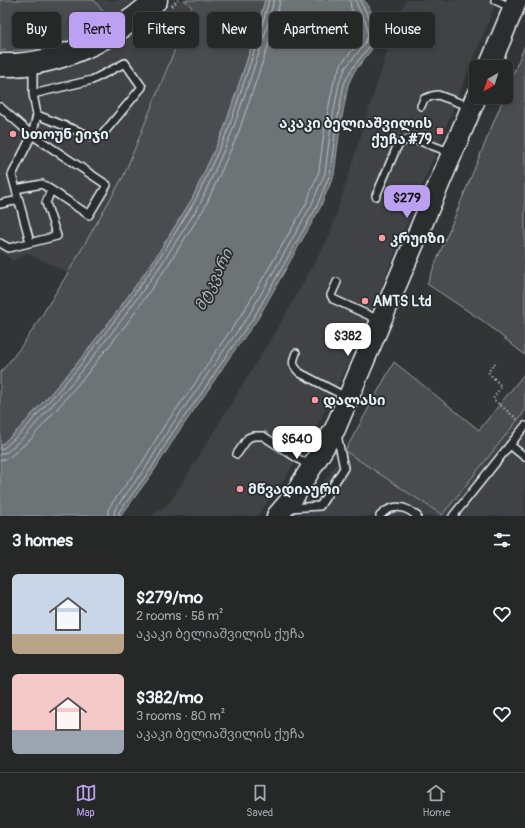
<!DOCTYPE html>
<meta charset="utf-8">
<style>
:root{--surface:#262828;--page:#2e3030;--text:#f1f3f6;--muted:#a4a6a8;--line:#424445;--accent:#bca0f2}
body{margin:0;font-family:Pangolin,"Noto Sans Georgian",sans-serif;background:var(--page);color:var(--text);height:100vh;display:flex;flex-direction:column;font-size:15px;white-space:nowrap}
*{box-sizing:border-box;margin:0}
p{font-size:13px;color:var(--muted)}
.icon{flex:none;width:22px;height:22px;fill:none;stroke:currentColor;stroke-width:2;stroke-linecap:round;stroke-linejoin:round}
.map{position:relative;height:516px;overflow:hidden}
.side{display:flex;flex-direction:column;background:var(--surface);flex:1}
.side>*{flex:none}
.banner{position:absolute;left:12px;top:12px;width:501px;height:36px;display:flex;gap:8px}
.needle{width:26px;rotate:219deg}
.controls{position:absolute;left:469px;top:60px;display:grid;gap:8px}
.controls a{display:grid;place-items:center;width:44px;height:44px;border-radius:6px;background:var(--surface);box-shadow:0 2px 6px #0003,0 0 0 1px var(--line);font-size:20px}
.price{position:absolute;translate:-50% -34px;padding:0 9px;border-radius:8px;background:#fff;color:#222;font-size:13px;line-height:26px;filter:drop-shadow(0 1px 2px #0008)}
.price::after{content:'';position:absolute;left:50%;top:24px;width:12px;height:9px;margin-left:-6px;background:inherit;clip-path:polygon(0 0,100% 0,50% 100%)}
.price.active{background:var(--accent);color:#111}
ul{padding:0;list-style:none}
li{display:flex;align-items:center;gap:12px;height:100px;padding:0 12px}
li span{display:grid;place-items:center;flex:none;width:112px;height:80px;border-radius:6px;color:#555}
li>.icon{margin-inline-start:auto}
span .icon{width:48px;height:48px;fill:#fffc;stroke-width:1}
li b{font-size:17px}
h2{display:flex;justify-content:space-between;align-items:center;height:48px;padding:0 12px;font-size:17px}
.pill{padding:0 14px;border-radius:6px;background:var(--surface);box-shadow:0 2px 6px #0003,0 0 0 1px var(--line);font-size:14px;line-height:36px}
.pill.active{background:var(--accent);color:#111}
.menu{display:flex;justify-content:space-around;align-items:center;height:56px;border-top:1px solid var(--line);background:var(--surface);font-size:11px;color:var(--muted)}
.menu a{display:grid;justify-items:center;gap:2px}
.menu .active{color:var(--accent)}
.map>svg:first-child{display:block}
.built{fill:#3f4244}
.green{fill:#494d4f;stroke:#989fa4}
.water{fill:#6e7376;stroke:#9fa5aa}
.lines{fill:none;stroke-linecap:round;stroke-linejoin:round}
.shore{stroke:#b7bfc4;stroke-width:1}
.lane-casing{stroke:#e8f1f8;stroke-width:10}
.secondary-casing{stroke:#e8f1f8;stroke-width:23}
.primary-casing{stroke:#e8f1f8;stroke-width:25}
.path{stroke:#e8f1f8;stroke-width:2;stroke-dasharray:1 3;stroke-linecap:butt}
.lane{stroke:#2a2d2e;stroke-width:7}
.secondary{stroke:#2a2d2e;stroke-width:20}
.primary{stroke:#2a2d2e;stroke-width:22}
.poi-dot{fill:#ff9aa2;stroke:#2a2d2e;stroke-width:1.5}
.labels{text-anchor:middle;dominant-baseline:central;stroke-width:3.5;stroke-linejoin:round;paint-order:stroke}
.poi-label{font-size:14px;font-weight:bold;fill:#e8f1f8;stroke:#2a2d2e;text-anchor:start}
.water-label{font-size:15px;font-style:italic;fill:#b1b8be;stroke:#2a2d2e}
</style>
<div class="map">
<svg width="525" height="516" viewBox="0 0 525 516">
<rect width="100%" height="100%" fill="#323536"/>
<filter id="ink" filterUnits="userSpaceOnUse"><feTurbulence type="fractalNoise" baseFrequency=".025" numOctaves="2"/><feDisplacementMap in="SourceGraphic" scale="8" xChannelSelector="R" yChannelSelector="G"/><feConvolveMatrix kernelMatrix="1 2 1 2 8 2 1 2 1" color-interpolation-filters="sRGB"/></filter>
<g filter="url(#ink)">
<path class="built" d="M 94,0 L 135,0 L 109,19 Z
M 174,0 L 184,0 L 192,7 L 124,175 L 68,273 L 27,253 L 13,261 L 0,251 L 0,77 L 27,76 L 72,66 L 110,48 L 165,10 Z
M 406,0 L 497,0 L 371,313 L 342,377 L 317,426 L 288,474 L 257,516 L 152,516 L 171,501 L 280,324 L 329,237 L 397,20 Z
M 525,411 L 525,516 L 301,516 L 345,451 L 442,515 Z"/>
<path class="green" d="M 0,0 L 94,0 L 109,19 L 94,32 L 58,45 L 25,50 L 0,51 Z
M 184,0 L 265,0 L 254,39 L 224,129 L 192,199 L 154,260 L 116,313 L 75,366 L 20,428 L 0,446 L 0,374 L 1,372 L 17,352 L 32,331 L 68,273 L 124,175 L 192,7 Z
M 525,45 L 525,355 L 483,321 L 427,284 L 504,97 L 506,97 L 506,91 Z
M 394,362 L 479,430 L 525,373 L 525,411 L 442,515 L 345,451 Z"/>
<path class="water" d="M 265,0 L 364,0 L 369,7 L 375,20 L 377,37 L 372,49 L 354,72 L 348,85 L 340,128 L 334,175 L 319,210 L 257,320 L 229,358 L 204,396 L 177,434 L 154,471 L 121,516 L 0,516 L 0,446 L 20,428 L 75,366 L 116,313 L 154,260 L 192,199 L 224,129 L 254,39 Z"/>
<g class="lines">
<path class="shore" d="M 0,449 L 4,448 L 23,431 L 78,368 L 119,315 L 157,262 L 195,201 L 228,130 L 258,40 L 269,0
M 0,454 L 7,452 L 26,435 L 82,371 L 123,318 L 161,265 L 200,204 L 232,132 L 263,41 L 274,0
M 0,460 L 5,459 L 10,457 L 31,439 L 86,375 L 128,322 L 166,268 L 205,207 L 238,134 L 269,43 L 279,6 L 280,0
M 108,516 L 108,510 L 110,506 L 142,463 L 164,426 L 192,388 L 217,350 L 244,311 L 306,204 L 319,171 L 325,125 L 334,81 L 342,63 L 359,42 L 362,36 L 360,25 L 351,8 L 350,0
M 114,516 L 115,509 L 147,466 L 169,429 L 196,391 L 222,353 L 249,315 L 311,206 L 325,173 L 331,126 L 339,83 L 346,67 L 364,45 L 368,36 L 366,23 L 357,5 L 356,0
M 119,516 L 119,512 L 151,469 L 173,432 L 201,394 L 226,356 L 254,317 L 316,208 L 330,174 L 336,127 L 344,84 L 351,70 L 369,47 L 373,37 L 371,21 L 361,3 L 361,0"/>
<g class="lane-casing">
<path id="lane" d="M 495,0 L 512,8
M 33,94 L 92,80 L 125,63 L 142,87 L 102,135 L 96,138 L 37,115
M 421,106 L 424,99 L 432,96 L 438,95 L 471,107
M 0,107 L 32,135 L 107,185 L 89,215 L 42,184 L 16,189
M 376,196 L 396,149 L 401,142 L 412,138 L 452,153
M 0,204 L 19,200
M 30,242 L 12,175 L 32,135 L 37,115 L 33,94 L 33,65
M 0,243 L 9,248 L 57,236 L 46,203 L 51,190
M 337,282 L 331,295 L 333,299 L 379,320
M 296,353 C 292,363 292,365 300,373 L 346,397
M 510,445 L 525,457
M 237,454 L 248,438 L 253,436 L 263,436 L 311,467
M 289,508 L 320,506 L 344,468 L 337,435
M 380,516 C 387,508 397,505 406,509 C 410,510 414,514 417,516
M 453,516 L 525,426"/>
</g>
<g class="secondary-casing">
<path id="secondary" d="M 489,67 L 517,0
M 277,516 L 294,496 L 335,429 L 476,97"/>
</g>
<g class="primary-casing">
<path id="primary" d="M 0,65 C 58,67 114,38 156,0"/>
</g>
<path class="path" d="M 172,6 L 178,0
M 495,363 L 488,372 L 501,386 L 493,399 L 518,420"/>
<use href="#lane" class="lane"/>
<use href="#secondary" class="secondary"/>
<use href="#primary" class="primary"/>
</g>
</g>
<g class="poi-dot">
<rect x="436" y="127" width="8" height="8" rx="2"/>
<circle cx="13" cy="134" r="4"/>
<circle cx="382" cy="238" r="4"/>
<circle cx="365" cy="301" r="4"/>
<circle cx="315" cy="400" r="4"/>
<circle cx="240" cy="489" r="4"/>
</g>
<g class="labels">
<g class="poi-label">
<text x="432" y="123" text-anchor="end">აკაკი ბელიაშვილის<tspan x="432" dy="16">ქუჩა #79</tspan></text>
<text x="21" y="134">სთოუნ ეიჯი</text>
<text x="390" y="238">კრუიზი</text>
<text x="373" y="301">AMTS Ltd</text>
<text x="323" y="400">დალასი</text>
<text x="248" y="489">მწვადიაური</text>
</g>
<g class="water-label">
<text transform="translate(214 280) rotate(-64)">მტკვარი</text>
</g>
</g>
</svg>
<div class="controls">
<a><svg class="needle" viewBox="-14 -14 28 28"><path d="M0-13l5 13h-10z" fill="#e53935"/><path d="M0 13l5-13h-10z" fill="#a4a6a8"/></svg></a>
</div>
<b class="price active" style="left:407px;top:219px">$279</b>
<b class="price" style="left:348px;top:357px">$382</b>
<b class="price" style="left:297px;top:460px">$640</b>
<div class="banner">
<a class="pill">Buy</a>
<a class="pill active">Rent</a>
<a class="pill">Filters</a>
<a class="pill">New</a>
<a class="pill">Apartment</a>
<a class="pill">House</a>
</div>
</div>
<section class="side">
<h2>3 homes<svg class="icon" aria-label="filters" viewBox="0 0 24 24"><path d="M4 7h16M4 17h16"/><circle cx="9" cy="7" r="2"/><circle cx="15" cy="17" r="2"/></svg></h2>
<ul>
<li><span style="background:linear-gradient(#c9d6e8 75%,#b9a48a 0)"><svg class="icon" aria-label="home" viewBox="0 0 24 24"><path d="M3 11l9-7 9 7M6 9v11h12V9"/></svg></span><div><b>$279/mo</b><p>2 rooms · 58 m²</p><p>აკაკი ბელიაშვილის ქუჩა</p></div><svg class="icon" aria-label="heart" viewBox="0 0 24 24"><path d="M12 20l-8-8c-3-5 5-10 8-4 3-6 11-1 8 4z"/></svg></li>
<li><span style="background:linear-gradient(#f6c9c9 70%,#9aa5b1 0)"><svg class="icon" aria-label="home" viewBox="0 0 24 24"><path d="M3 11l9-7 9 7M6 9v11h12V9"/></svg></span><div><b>$382/mo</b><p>3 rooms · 80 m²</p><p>აკაკი ბელიაშვილის ქუჩა</p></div><svg class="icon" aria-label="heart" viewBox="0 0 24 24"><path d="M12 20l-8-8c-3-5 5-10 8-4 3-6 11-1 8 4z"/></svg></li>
</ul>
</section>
<nav class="menu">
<a class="active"><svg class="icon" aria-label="map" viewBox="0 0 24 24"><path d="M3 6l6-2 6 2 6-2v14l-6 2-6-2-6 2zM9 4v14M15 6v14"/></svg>Map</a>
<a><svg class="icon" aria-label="saved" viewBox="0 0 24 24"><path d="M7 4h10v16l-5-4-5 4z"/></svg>Saved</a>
<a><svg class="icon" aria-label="home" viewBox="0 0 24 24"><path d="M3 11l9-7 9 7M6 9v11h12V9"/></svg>Home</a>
</nav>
